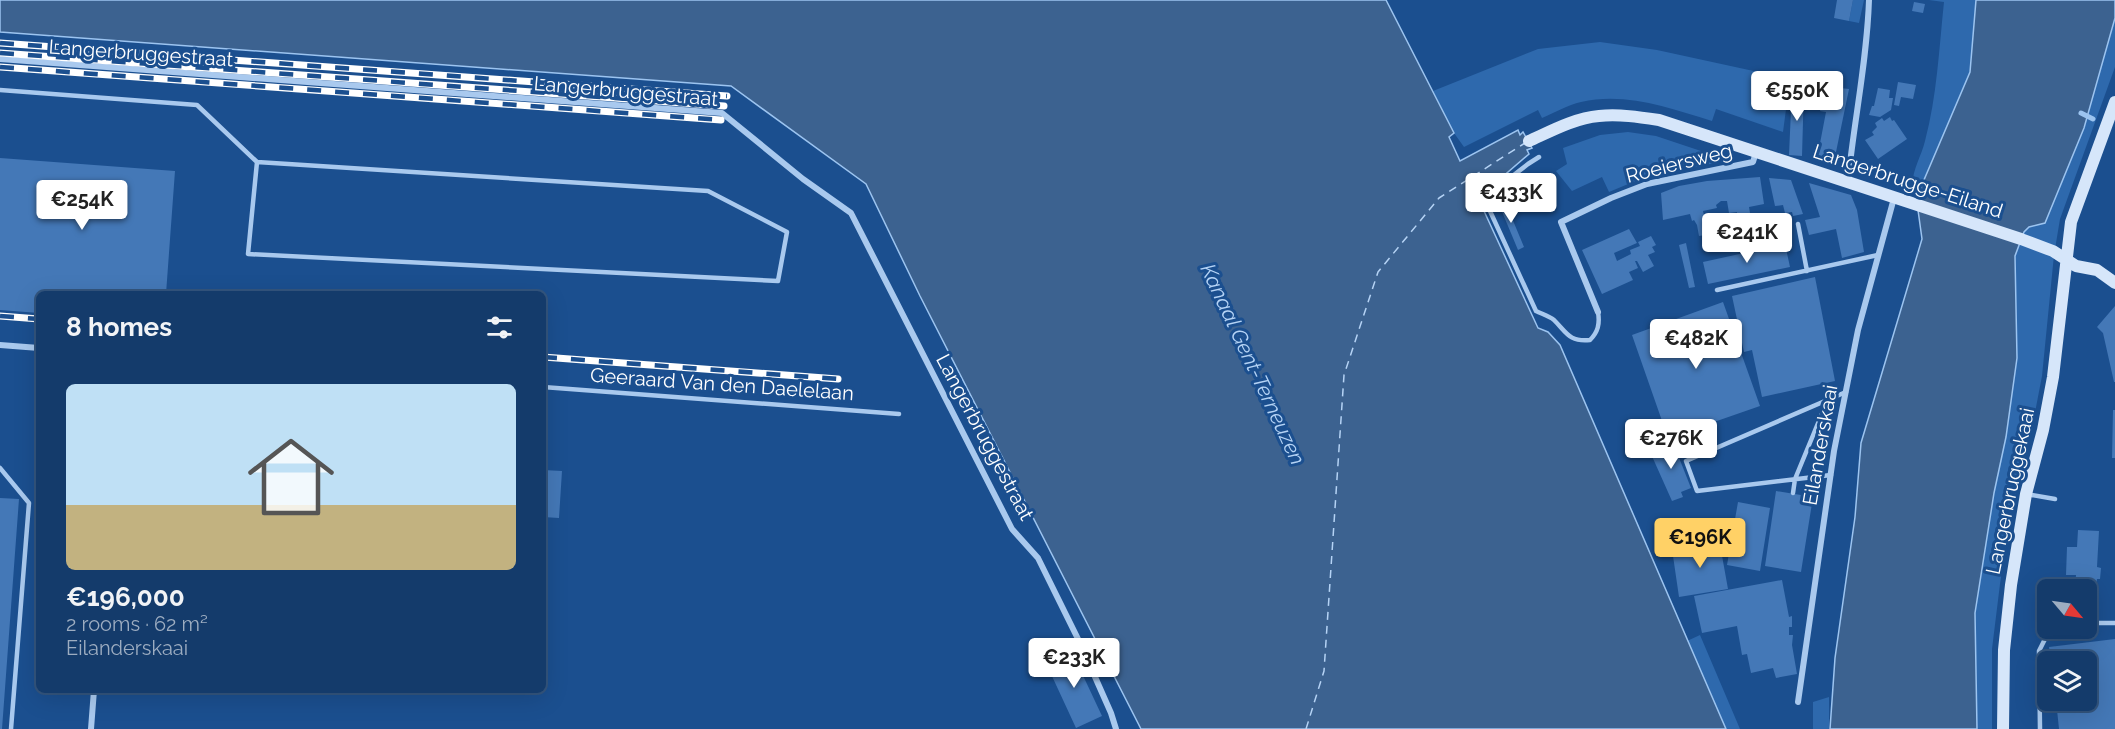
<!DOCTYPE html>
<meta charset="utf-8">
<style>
:root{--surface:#143b6b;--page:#214673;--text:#f1f3f6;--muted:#9dadc1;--line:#33557e;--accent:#ffd166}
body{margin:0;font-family:Raleway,sans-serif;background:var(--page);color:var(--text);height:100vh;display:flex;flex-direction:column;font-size:22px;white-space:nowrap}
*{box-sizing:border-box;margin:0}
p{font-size:20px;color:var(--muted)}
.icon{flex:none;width:33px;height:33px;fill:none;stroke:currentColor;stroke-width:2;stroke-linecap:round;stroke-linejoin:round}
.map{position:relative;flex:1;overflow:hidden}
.panel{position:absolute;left:36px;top:291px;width:510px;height:402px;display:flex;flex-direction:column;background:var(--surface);border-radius:9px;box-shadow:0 6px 24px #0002,0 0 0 2px var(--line)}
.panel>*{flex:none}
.needle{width:39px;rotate:119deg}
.fabs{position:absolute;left:2037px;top:579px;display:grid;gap:12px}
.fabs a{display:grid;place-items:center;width:60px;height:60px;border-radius:9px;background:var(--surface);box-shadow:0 6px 24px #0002,0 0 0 2px var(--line);font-size:30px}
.price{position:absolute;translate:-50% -51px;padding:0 14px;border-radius:6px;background:#fff;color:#222;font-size:20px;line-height:39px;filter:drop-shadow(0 2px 3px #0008)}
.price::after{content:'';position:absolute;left:50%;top:36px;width:18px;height:14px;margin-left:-9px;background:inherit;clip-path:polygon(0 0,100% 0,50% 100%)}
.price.active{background:var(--accent);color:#111}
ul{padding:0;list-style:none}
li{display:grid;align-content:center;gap:12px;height:318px;padding:0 30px}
li span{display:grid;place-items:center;height:186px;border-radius:9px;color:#555}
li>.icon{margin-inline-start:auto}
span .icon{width:108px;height:108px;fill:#fffc;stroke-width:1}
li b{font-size:26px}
h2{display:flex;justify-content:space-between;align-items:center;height:72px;padding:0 30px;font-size:26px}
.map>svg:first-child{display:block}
.green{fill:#2e69ad}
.water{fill:#3c6290;stroke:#9cc4f0;stroke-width:1.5}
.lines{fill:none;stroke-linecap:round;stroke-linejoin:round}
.stream{stroke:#9cc4f0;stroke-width:5}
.ferry{stroke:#b5d3f5;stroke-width:1.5;stroke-dasharray:8 6;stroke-linecap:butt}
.building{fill:#4478b7}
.service{stroke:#a9c9ee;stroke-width:4.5}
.minor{stroke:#a9c9ee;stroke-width:6}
.secondary{stroke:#d6e6fa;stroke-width:12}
.rail-casing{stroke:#fff;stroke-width:7}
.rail{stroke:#1b4f8f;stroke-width:4.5;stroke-dasharray:14;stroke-linecap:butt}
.labels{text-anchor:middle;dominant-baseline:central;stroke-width:6;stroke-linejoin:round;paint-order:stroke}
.street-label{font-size:20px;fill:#fff;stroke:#1b4f8f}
.water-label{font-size:21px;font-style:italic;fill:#b5d3f5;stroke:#1b4f8f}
</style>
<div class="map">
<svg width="2115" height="729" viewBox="0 0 2115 729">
<rect width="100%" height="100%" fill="#1b4f8f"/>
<path class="green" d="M 1853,0 L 1864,0 L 1859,23 L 1849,21 Z
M 1929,0 L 1976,0 L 1970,72 L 1918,194 L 1921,199 L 1914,194 C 1908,177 1921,158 1925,141 C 1937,96 1939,49 1944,2 Z
M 2115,18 L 2115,67 L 2060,219 L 2054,255 L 2042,376 L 2032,428 L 2009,523 L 2000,584 L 1992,649 L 1992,729 L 1977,729 L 1975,613 L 1994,493 L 2006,437 L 2017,358 L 2015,256 L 2024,232 L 2029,227 L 2045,223 L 2084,128 Z
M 1600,42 L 1657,50 L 1790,79 L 1783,132 L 1716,109 L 1712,121 C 1669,108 1626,92 1581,102 C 1568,105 1554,113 1542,118 L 1538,110 L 1464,147 L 1454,133 L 1433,91 L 1538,49 Z
M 1628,132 L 1656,136 L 1716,156 L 1715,163 L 1645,177 L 1609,192 L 1602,177 L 1572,191 L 1556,171 L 1567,164 L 1563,148 L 1600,135 Z
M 1700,635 L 1740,729 L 1726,729 L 1687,641 Z
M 1829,697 L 1829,729 L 1813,729 L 1813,702 Z"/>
<path class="water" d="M 0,0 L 1386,0 L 1454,133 L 1449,137 L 1460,161 L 1518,130 L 1520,135 L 1523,132 L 1532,148 L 1527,150 L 1529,154 L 1478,198 L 1538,328 L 1548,332 L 1560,345 L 1726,729 L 1141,729 L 920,296 L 866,184 L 731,86 L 0,32 Z
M 1976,0 L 2115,0 L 2115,18 L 2084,128 L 2045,223 L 2029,227 L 2024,232 L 2015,256 L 2017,358 L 2006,437 L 1994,493 L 1975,613 L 1977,729 L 1830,729 L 1835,658 L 1855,517 L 1861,443 L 1922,239 L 1918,210 L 1921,199 L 1918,194 L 1970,72 Z"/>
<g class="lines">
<path class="stream" d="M 2081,113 L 2093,119"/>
<path class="ferry" d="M 1306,729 L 1324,671 L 1344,375 L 1378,272 L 1439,198 L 1525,143"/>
</g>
<path class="building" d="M 1837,0 L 1853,0 L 1849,21 L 1834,18 Z
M 1914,2 L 1925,4 L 1923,13 L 1912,11 Z
M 1898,82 L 1916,85 L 1913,99 L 1901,97 L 1899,106 L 1894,105 Z
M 1792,87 L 1804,87 L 1802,156 L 1789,155 Z
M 1831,87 L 1849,89 L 1836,152 L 1820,160 L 1817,159 L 1826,112 L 1820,111 L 1824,95 L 1830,96 Z
M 1878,88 L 1890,90 L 1889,98 L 1893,98 L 1891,110 L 1880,117 L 1869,115 L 1872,106 L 1874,106 Z
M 1890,117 L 1892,121 L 1894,120 L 1907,139 L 1878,159 L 1865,140 L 1874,135 L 1872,132 L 1877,127 L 1875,123 L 1882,118 L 1884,121 Z
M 0,158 L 175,171 L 166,294 L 39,294 L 39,313 L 0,310 Z
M 1760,177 L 1764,204 L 1749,207 L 1750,213 L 1737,215 L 1737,212 L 1729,213 L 1727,201 L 1721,201 L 1716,205 L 1717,208 L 1703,211 L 1705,221 L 1702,222 L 1705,235 L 1699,236 L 1697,225 L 1694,220 L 1692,221 L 1690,214 L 1663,220 L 1661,193 L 1679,186 L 1707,181 Z
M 1769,178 L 1791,180 L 1803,214 L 1793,216 L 1792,212 L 1785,213 L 1783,205 L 1775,206 Z
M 1809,183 L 1851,195 L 1857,210 L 1864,252 L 1842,258 L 1836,229 L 1809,235 L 1805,220 L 1820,217 Z
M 1546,196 L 1551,208 L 1544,212 L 1543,209 L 1539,211 L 1534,202 Z
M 1504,199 L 1524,247 L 1518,250 L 1498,202 Z
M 1629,229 L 1637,243 L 1614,253 L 1617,261 L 1631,254 L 1630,250 L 1640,246 L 1638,242 L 1651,236 L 1656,245 L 1652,247 L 1655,252 L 1648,255 L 1654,266 L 1643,272 L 1637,261 L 1635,261 L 1638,268 L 1629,272 L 1633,280 L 1602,294 L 1582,250 Z
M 1686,243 L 1695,287 L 1689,288 L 1679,245 Z
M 1785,244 L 1790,267 L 1708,284 L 1703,262 Z
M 1815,277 L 1835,381 L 1762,397 L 1752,350 L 1744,352 L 1732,296 Z
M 1723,302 L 1760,406 L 1668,438 L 1632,335 Z
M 2115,306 L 2115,382 L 2114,382 L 2103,333 L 2097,327 Z
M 2113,410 L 2115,410 L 2115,458 L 2112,458 Z
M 1672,440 L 1691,488 L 1681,492 L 1683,497 L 1672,501 L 1651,454 L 1653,453 L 1651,449 Z
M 543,470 L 562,471 L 559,518 L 543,517 Z
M 1776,491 L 1813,497 L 1801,572 L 1765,566 Z
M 0,498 L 19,499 L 2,729 L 0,729 Z
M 1738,502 L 1770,508 L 1760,571 L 1727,565 Z
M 2078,530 L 2099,531 L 2097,567 L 2101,568 L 2100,579 L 2097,579 L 2096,588 L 2075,587 L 2076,575 L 2066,575 L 2067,547 L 2077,547 Z
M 1719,539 L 1728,589 L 1679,597 L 1673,556 L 1682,554 L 1681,546 Z
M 1782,580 L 1789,617 L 1792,616 L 1792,627 L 1789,627 L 1789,635 L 1793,635 L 1792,645 L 1797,674 L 1776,678 L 1773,668 L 1751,673 L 1747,654 L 1742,655 L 1737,626 L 1702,633 L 1694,596 Z
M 2115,639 L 2115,729 L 2059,729 L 2056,700 L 2086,700 L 2086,662 L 2051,662 L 2049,647 Z
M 1071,650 L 1102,716 L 1076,728 L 1045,661 Z"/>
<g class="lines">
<path class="service" d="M 0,90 L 197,105 L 257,162 L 708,191 L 787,232 L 778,281 L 248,254 L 257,162
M 1539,157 L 1528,164 L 1484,198 L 1536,311 C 1542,314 1549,316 1554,320 C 1567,333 1569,342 1590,340 C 1598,332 1600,324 1598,312
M 1798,224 L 1807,271
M 1717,290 L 1878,255
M 543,387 L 899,414
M 0,468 L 29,503 L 11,729
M 1831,475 L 1697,491 L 1686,461 L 1846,392
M 1793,493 L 1795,479 L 1828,399
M 2026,494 L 2055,499
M 2086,623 L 2115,623
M 2040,729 L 2039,651 L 2048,633 L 2057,628"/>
<path class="minor" d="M 0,59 L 722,113 L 803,179 L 851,213 L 1012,529 L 1038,558 L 1080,643 L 1111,713 L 1116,729
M 1848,181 C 1854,121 1867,61 1869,0
M 1598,312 L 1561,222 L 1611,198 L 1647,184 L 1753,162 L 1756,152
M 0,345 L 39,348
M 1798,702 L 1834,451 L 1858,330 L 1894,198
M 91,729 L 94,690"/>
<path class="secondary" d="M 1529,141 C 1551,131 1575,118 1599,116 C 1619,114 1639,117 1659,120 L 2021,239 L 2053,251 L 2076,266 L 2097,270 L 2115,283
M 2003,729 L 2004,650 L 2011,585 L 2026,494 L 2043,430 L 2053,377 L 2071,222 L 2115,102"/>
<g class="rail-casing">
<path id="rail" d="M 0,43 L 727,96
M 0,53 L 724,106
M 0,67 L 721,120
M 0,316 L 39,319
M 543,357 L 838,379"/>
</g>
<use href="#rail" class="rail"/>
</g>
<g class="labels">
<g class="street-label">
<text transform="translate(141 53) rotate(4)">Langerbruggestraat</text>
<text transform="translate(626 91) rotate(5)">Langerbruggestraat</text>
<text transform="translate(1679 163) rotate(-14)">Roeiersweg</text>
<text transform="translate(1908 181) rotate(18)">Langerbrugge-Eiland</text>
<text transform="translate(722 384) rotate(4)">Geeraard Van den Daelelaan</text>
<text transform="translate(985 437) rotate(62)">Langerbruggestraat</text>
<text transform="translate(1820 445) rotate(-80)">Eilanderskaai</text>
<text transform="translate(2010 491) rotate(-78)">Langerbruggekaai</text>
</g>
<g class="water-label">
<text transform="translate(1253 364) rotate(65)">Kanaal Gent-Terneuzen</text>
</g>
</g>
</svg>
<div class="fabs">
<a><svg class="needle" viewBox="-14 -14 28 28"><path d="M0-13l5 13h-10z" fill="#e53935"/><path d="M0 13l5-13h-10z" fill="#9dadc1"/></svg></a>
<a><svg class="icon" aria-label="layers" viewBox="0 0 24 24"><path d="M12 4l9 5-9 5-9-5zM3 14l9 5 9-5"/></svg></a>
</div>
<b class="price" style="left:1797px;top:122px">€550K</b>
<b class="price" style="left:1511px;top:224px">€433K</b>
<b class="price" style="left:82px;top:231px">€254K</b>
<b class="price" style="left:1747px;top:264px">€241K</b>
<b class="price" style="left:1696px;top:370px">€482K</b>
<b class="price" style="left:1671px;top:470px">€276K</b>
<b class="price active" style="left:1700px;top:569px">€196K</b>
<b class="price" style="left:1074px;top:689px">€233K</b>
<section class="panel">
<h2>8 homes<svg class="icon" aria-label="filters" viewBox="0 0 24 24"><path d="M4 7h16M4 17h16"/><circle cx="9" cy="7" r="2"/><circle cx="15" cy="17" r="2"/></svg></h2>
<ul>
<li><span style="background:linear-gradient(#bfe0f5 65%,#c2b280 0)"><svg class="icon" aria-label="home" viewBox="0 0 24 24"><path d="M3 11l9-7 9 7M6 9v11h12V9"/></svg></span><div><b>€196,000</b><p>2 rooms · 62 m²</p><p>Eilanderskaai</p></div></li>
</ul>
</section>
</div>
